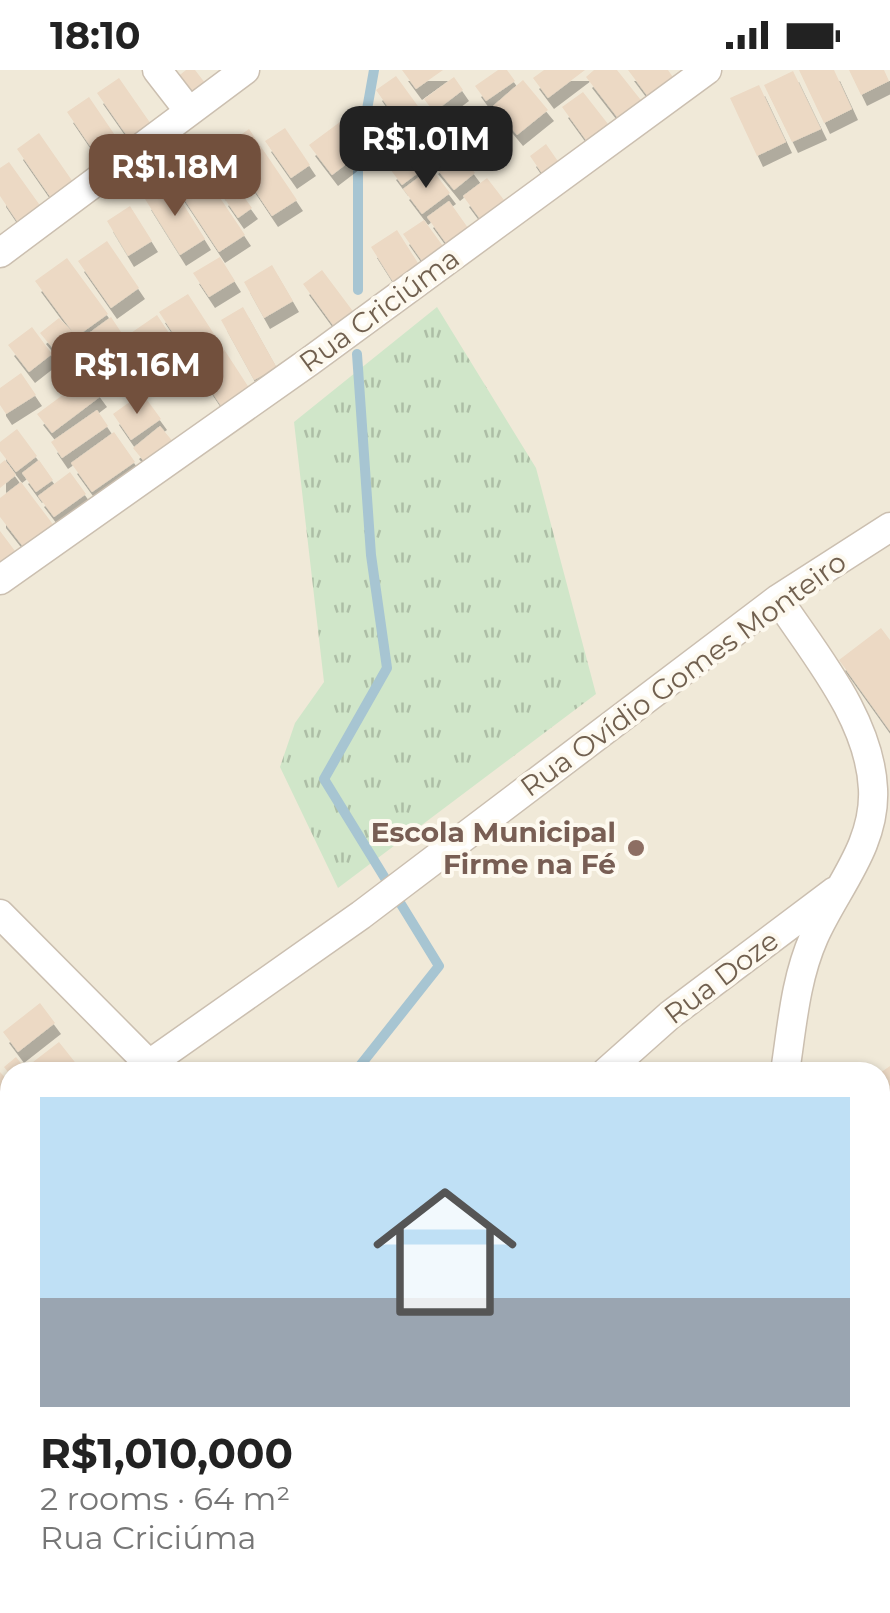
<!DOCTYPE html>
<meta charset="utf-8">
<style>
:root{--surface:#fff;--page:#f6f6f6;--text:#222;--muted:#767676;--accent:#72503d}
body{margin:0;font-family:Montserrat,sans-serif;background:var(--page);color:var(--text);height:100vh;display:flex;flex-direction:column;font-size:38px;white-space:nowrap}
*{box-sizing:border-box;margin:0}
p{font-size:32px;color:var(--muted)}
.icon{flex:none;width:55px;height:55px;fill:none;stroke:currentColor;stroke-width:2;stroke-linecap:round;stroke-linejoin:round}
.map{position:relative;flex:1;overflow:hidden}
.drawer{position:absolute;left:0px;top:992px;width:890px;height:552px;display:flex;flex-direction:column;background:var(--surface);border-radius:30px 30px 0 0;box-shadow:0 2px 8px #0004}
.drawer>*{flex:none}
.price{position:absolute;translate:-50% -85px;padding:0 22px;border-radius:20px;background:var(--accent);color:#fff;font-size:32px;line-height:65px;filter:drop-shadow(0 2px 5px #0008)}
.price::after{content:'';position:absolute;left:50%;top:60px;width:30px;height:22px;margin-left:-15px;background:inherit;clip-path:polygon(0 0,100% 0,50% 100%)}
.price.on{background:#222;color:#fff}
ul{padding:0;list-style:none}
li{display:grid;align-content:center;gap:20px;height:530px;padding:0 40px}
li span{display:grid;place-items:center;height:310px;border-radius:0px;color:#555}
li>.icon{margin-inline-start:auto}
span .icon{width:180px;height:180px;fill:#fffc;stroke-width:1}
li b{font-size:42px}
.status{display:flex;justify-content:space-between;align-items:center;height:70px;padding:0 50px;background:var(--surface);direction:ltr}
.status svg{height:28px;fill:currentColor}
.map>svg:first-child{display:block}
.residential{fill:#f0e9d8;fill-rule:evenodd}
.grass{fill:url(#grass-tufts)}
.lines{fill:none;stroke-linecap:round;stroke-linejoin:round}
.stream{stroke:#a7c5d2;stroke-width:10}
.building{fill:#ecd9c4;filter:url(#shadow)}
.minor-casing{stroke:#cbbfb0;stroke-width:31}
.minor{stroke:#fff;stroke-width:28}
.education-dot{fill:#8d6e63;stroke:#fdf9ef;stroke-width:4}
.labels{text-anchor:middle;dominant-baseline:central;stroke-width:8;stroke-linejoin:round;paint-order:stroke}
.street-label{font-size:28px;fill:#71604f;stroke:#fdf9ef}
.education-label{font-size:28px;font-weight:bold;fill:#785e54;stroke:#fdf9ef;text-anchor:end}
</style>
<div class="status"><b>18:10</b><svg viewBox="0 0 49 12"><path d="M0 12V9h3v3zM5 12V6h3v6zM10 12V3h3v9zM15 12V0h3v12zM26 1h20v11H26zM47 4h2v5h-2z"/></svg></div>
<div class="map">
<svg width="890" height="1543" viewBox="0 0 890 1543">
<defs>
<pattern id="grass-tufts" width="24" height="20" patternUnits="userSpaceOnUse" patternTransform="scale(2.5)"><rect width="24" height="20" fill="#d0e6c9"/><path d="M3 7l-1-3M5 7V3M7 7l1-3M15 17l-1-3M17 17v-4M19 17l1-3" fill="none" stroke="#adbea6"/></pattern>
<filter id="shadow"><feDropShadow dx="6" dy="11" stdDeviation="0" flood-color="#0004"/></filter>
</defs>
<rect width="100%" height="100%" fill="#faf6e9"/>
<path class="residential" d="M 0,0 L 890,0 L 890,1543 L 0,1543 ZM 10,1002 L 880,1002 L 880,1535 L 10,1535 Z"/>
<path class="grass" d="M 437,237 L 536,398 L 596,624 L 338,818 L 280,697 L 295,653 L 324,612 L 294,352 Z"/>
<g class="lines">
<path class="stream" d="M 358,220 L 358,90 L 374,0
M 355,1002 L 439,896 L 324,709 L 387,598 L 371,485 L 357,284"/>
</g>
<path class="building" d="M 186,0 L 195,0 L 209,18 L 189,34 L 171,12 Z
M 402,0 L 443,0 L 416,19 Z
M 498,0 L 507,0 L 515,11 L 486,31 L 475,16 Z
M 544,0 L 585,0 L 548,28 L 533,8 Z
M 594,0 L 617,0 L 644,34 L 621,52 L 586,7 Z
M 628,0 L 668,0 L 677,13 L 652,32 Z
M 799,0 L 834,0 L 852,39 L 824,53 Z
M 849,0 L 884,0 L 889,11 L 861,25 Z
M 793,1 L 821,59 L 792,72 L 764,15 Z
M 396,6 L 423,43 L 402,57 L 376,20 Z
M 454,7 L 463,20 L 434,42 L 424,29 Z
M 119,8 L 153,57 L 132,73 L 97,23 Z
M 523,10 L 548,40 L 517,65 L 493,36 Z
M 759,15 L 786,72 L 757,86 L 730,28 Z
M 583,22 L 608,54 L 586,70 L 562,37 Z
M 89,27 L 123,77 L 101,92 L 67,42 Z
M 344,49 L 366,79 L 332,105 L 309,75 Z
M 285,58 L 310,95 L 291,108 L 265,71 Z
M 249,59 L 297,130 L 272,146 L 225,76 Z
M 39,63 L 73,112 L 51,128 L 17,79 Z
M 546,74 L 564,100 L 548,112 L 530,86 Z
M 455,76 L 475,103 L 454,120 L 432,93 Z
M 418,77 L 430,94 L 402,115 L 390,99 Z
M 215,83 L 235,110 L 220,120 L 201,93 Z
M 9,92 L 44,141 L 21,157 L 0,126 L 0,98 Z
M 200,98 L 245,165 L 219,182 L 174,114 Z
M 431,98 L 450,123 L 422,144 L 403,119 Z
M 487,108 L 511,139 L 486,157 L 463,126 Z
M 170,113 L 205,169 L 180,185 L 145,129 Z
M 236,116 L 252,138 L 238,148 L 222,125 Z
M 449,131 L 473,165 L 451,180 L 427,147 Z
M 130,136 L 152,171 L 128,186 L 107,151 Z
M 424,150 L 448,183 L 427,198 L 403,164 Z
M 397,160 L 423,201 L 397,218 L 371,177 Z
M 107,171 L 139,218 L 111,238 L 78,191 Z
M 220,187 L 235,211 L 209,227 L 193,203 Z
M 67,188 L 108,244 L 76,267 L 85,278 L 66,294 L 40,263 L 59,248 L 72,261 L 35,211 Z
M 272,195 L 293,231 L 264,248 L 244,212 Z
M 322,200 L 358,248 L 338,262 L 303,214 Z
M 188,224 L 255,327 L 227,345 L 159,242 Z
M 243,237 L 277,298 L 254,310 L 221,250 Z
M 157,245 L 169,263 L 140,283 L 128,265 Z
M 111,247 L 127,271 L 106,287 L 89,263 Z
M 32,257 L 52,284 L 29,302 L 8,275 Z
M 21,303 L 36,325 L 6,344 L 0,335 L 0,318 Z
M 87,307 L 101,326 L 52,363 L 37,344 Z
M 142,323 L 161,349 L 131,370 L 113,344 Z
M 97,340 L 108,356 L 62,388 L 51,372 Z
M 160,356 L 174,373 L 147,395 L 133,378 Z
M 17,359 L 37,386 L 16,402 L 0,381 L 0,372 Z
M 114,362 L 135,392 L 92,422 L 71,393 Z
M 5,390 L 16,405 L 0,418 L 0,394 Z
M 39,390 L 53,410 L 36,422 L 22,403 Z
M 70,402 L 86,424 L 54,447 L 38,426 Z
M 21,412 L 58,461 L 28,483 L 0,447 L 0,428 Z
M 0,461 L 18,485 L 0,498 Z
M 881,558 L 890,570 L 890,661 L 839,590 Z
M 40,933 L 55,953 L 18,982 L 3,962 Z
M 59,972 L 78,996 L 69,1002 L 41,1002 L 33,992 Z
M 16,987 L 28,1002 L 8,1002 L 4,997 Z
M 890,996 L 890,1038 L 880,1022 L 880,1003 Z
M 0,1002 L 10,1013 L 10,1040 L 0,1028 Z
M 4,1045 L 10,1052 L 10,1087 L 0,1094 L 0,1048 Z
M 888,1149 L 890,1151 L 890,1197 L 880,1184 L 880,1155 Z
M 880,1201 L 890,1216 L 890,1274 L 880,1259 Z
M 887,1316 L 890,1319 L 890,1372 L 880,1360 L 880,1322 Z
M 880,1378 L 890,1391 L 890,1415 L 880,1422 Z
M 880,1493 L 890,1506 L 889,1543 L 815,1543 L 811,1538 L 816,1535 L 880,1535 Z
M 180,1535 L 235,1535 L 223,1543 L 185,1543 Z
M 414,1535 L 447,1535 L 452,1543 L 419,1543 Z"/>
<g class="lines">
<g class="minor-casing">
<path id="minor" d="M 157,0 L 188,40
M 0,183 L 245,0
M 0,510 L 310,291 L 707,0
M 778,529 C 815,585 870,649 873,719 C 876,776 835,819 814,867 C 795,910 792,957 785,1002
M 0,844 L 149,994
M 138,1002 L 361,845 L 778,529 L 890,457
M 606,1002 L 670,945 L 835,821
M 880,1108 L 890,1101
M 0,1111 L 10,1103
M 880,1438 L 890,1430
M 169,1535 L 174,1543
M 783,1535 L 788,1543
M 265,1543 L 277,1535
M 742,1543 L 753,1535"/>
</g>
<use href="#minor" class="minor"/>
</g>
<circle class="education-dot" cx="636" cy="778" r="10"/>
<g class="labels">
<g class="street-label">
<text transform="translate(379 240) rotate(-36)">Rua Criciúma</text>
<text transform="translate(683 604) rotate(-36)">Rua Ovídio Gomes Monteiro</text>
<text transform="translate(721 907) rotate(-37)">Rua Doze</text>
</g>
<g class="education-label">
<text x="616" y="762">Escola Municipal<tspan x="616" dy="32">Firme na Fé</tspan></text>
</g>
</g>
</svg>
<b class="price on" style="left:426px;top:121px">R$1.01M</b>
<b class="price" style="left:175px;top:149px">R$1.18M</b>
<b class="price" style="left:137px;top:347px">R$1.16M</b>
<section class="drawer">
<ul>
<li><span style="background:linear-gradient(#bfe0f5 65%,#9aa5b1 0)"><svg class="icon" aria-label="home" viewBox="0 0 24 24"><path d="M3 11l9-7 9 7M6 9v11h12V9"/></svg></span><div><b>R$1,010,000</b><p>2 rooms · 64 m²</p><p>Rua Criciúma</p></div></li>
</ul>
</section>
</div>
